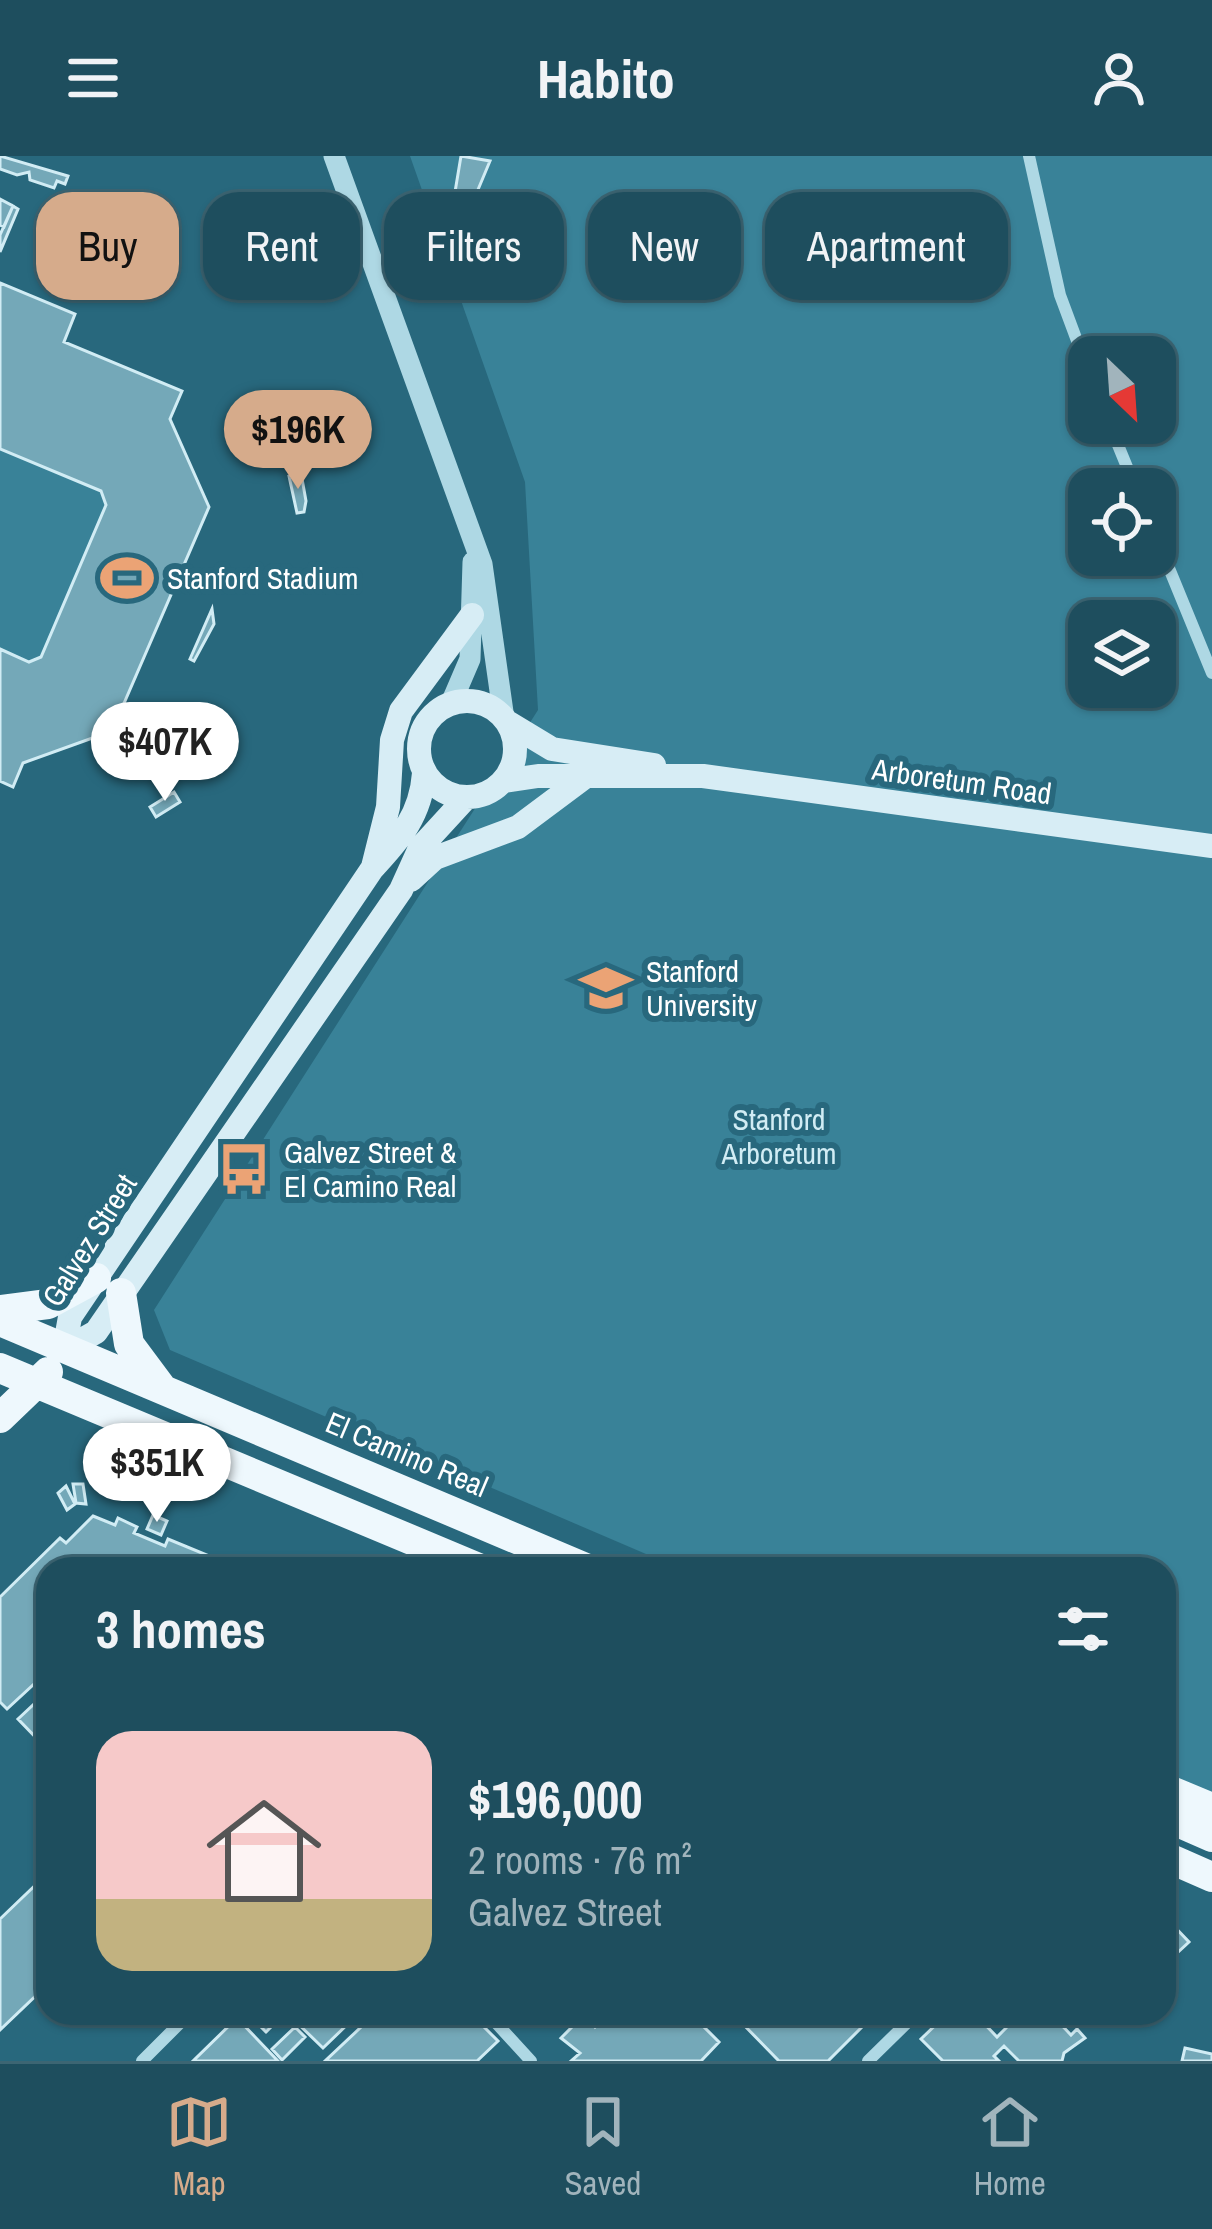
<!DOCTYPE html>
<meta charset="utf-8">
<style>
:root{--surface:#1e4e5e;--page:#265564;--text:#f1f3f6;--muted:#a1b4bc;--line:#3c6573;--accent:#d6ab8b}
body{margin:0;font-family:"Archivo Narrow",sans-serif;background:var(--page);color:var(--text);height:100vh;display:flex;flex-direction:column;font-size:45px;white-space:nowrap}
*{box-sizing:border-box;margin:0}
p{font-size:39px;color:var(--muted)}
.icon{flex:none;width:66px;height:66px;fill:none;stroke:currentColor;stroke-width:2;stroke-linecap:round;stroke-linejoin:round}
.map{position:relative;flex:1;overflow:hidden}
.details{position:absolute;left:36px;top:1401px;width:1140px;height:468px;display:flex;flex-direction:column;background:var(--surface);border-radius:36px;box-shadow:0 3px 9px #0004,0 0 0 3px var(--line)}
.details>*{flex:none}
.top-card{position:absolute;left:36px;top:36px;width:1140px;height:108px;display:flex;gap:24px}
.needle{width:78px;rotate:155deg}
.controls{position:absolute;left:1068px;top:180px;display:grid;gap:24px}
.controls a{display:grid;place-items:center;width:108px;height:108px;border-radius:24px;background:var(--surface);box-shadow:0 3px 9px #0004,0 0 0 3px var(--line);font-size:60px}
.price{position:absolute;translate:-50% -102px;padding:0 27px;border-radius:42px;background:#fff;color:#222;font-size:39px;line-height:78px;filter:drop-shadow(0 3px 6px #0008)}
.price::after{content:'';position:absolute;left:50%;top:72px;width:36px;height:27px;margin-left:-18px;background:inherit;clip-path:polygon(0 0,100% 0,50% 100%)}
.price.current{background:var(--accent);color:#111}
ul{padding:0;list-style:none}
li{display:flex;align-items:center;gap:36px;height:300px;padding:0 60px}
li span{display:grid;place-items:center;flex:none;width:336px;height:240px;border-radius:36px;color:#555}
li>.icon{margin-inline-start:auto}
span .icon{width:144px;height:144px;fill:#fffc;stroke-width:1}
li b{font-size:51px}
h2{display:flex;justify-content:space-between;align-items:center;height:144px;padding:0 60px;font-size:51px}
.tag{padding:0 42px;border-radius:36px;background:var(--surface);box-shadow:0 3px 9px #0004,0 0 0 3px var(--line);font-size:42px;line-height:108px}
.tag.current{background:var(--accent);color:#111}
header{display:flex;justify-content:space-between;align-items:center;height:156px;padding:0 60px;background:var(--surface);font-size:54px;font-weight:700}
.tabs{display:flex;justify-content:space-around;align-items:center;height:168px;border-top:3px solid var(--line);background:var(--surface);font-size:33px;color:var(--muted)}
.tabs a{display:grid;justify-items:center;gap:6px}
.tabs .current{color:var(--accent)}
.map>svg:first-child{display:block}
.green{fill:#398298;fill-rule:evenodd}
.building{fill:#74a8b8;stroke:#d1ecf4;stroke-width:3}
.lines{fill:none;stroke-linecap:round;stroke-linejoin:round}
.minor{stroke:#aed8e4;stroke-width:12}
.tertiary{stroke:#aed8e4;stroke-width:21}
.secondary{stroke:#d7edf5;stroke-width:24}
.primary{stroke:#eef8fd;stroke-width:30}
.labels{text-anchor:middle;dominant-baseline:central;stroke-width:12;stroke-linejoin:round;paint-order:stroke}
.poi-label{font-size:30px;fill:#fff;stroke:#28687d;text-anchor:start}
.street-label{font-size:30px;fill:#fff;stroke:#28687d}
.park-label{font-size:30px;fill:#d1ecf4;stroke:#28687d}
</style>
<header><svg class="icon" aria-label="menu" viewBox="0 0 24 24"><path d="M4 6h16M4 12h16M4 18h16"/></svg>Habito<svg class="icon" aria-label="person" viewBox="0 0 24 24"><circle cx="12" cy="8" r="4"/><path d="M4 21q1-7 8-7t8 7"/></svg></header>
<div class="map">
<svg width="1212" height="1905" viewBox="0 0 1212 1905">
<rect width="100%" height="100%" fill="#28687d"/>
<path class="green" d="M 410,0 L 1212,0 L 1212,1640 L 1164,1620 L 1164,1413 L 681,1413 L 170,1194 L 154,1154 L 538,554 L 525,326 ZM 1089,201 L 1155,201 L 1155,267 L 1089,267 ZM 1089,333 L 1155,333 L 1155,399 L 1089,399 ZM 1089,465 L 1155,465 L 1155,531 L 1089,531 Z
M 0,293 L 101,335 L 106,349 L 41,501 L 29,506 L 0,493 Z"/>
<path class="building" d="M 0,0 L 68,20 L 65,28 L 57,25 L 54,32 L 30,24 L 29,16 L 17,19 L 0,13 Z
M 461,0 L 490,5 L 472,48 L 454,42 Z
M 0,43 L 13,50 L 4,71 L 0,69 Z
M 13,50 L 18,53 L 0,96 L 0,79 Z
M 0,127 L 75,158 L 64,186 L 182,235 L 170,263 L 209,351 L 112,575 L 23,607 L 13,631 L 0,625 L 0,493 L 29,506 L 41,501 L 106,349 L 101,335 L 0,293 Z
M 301,317 L 306,345 L 304,356 L 297,357 L 289,320 Z
M 212,453 L 214,468 L 194,505 L 190,503 Z
M 174,636 L 180,646 L 156,661 L 150,651 Z
M 73,1328 L 83,1328 L 86,1348 L 76,1347 Z
M 66,1330 L 75,1348 L 67,1354 L 58,1337 Z
M 153,1359 L 167,1365 L 161,1379 L 147,1373 Z
M 93,1360 L 115,1369 L 118,1362 L 137,1371 L 134,1377 L 165,1390 L 168,1383 L 207,1399 L 204,1406 L 220,1413 L 48,1413 L 48,1515 L 7,1553 L 0,1546 L 0,1441 L 60,1382 L 66,1387 Z
M 48,1535 L 48,1592 L 47,1593 L 18,1563 Z
M 48,1717 L 48,1828 L 0,1874 L 0,1763 Z
M 1170,1766 L 1189,1786 L 1164,1809 L 1164,1772 Z
M 247,1857 L 285,1857 L 266,1876 Z
M 287,1857 L 348,1857 L 353,1863 L 323,1892 Z
M 376,1857 L 470,1857 L 498,1885 L 477,1905 L 325,1905 Z
M 609,1857 L 705,1857 L 701,1868 L 719,1886 L 701,1905 L 571,1905 L 580,1897 L 561,1882 L 584,1859 L 595,1871 Z
M 746,1857 L 876,1857 L 828,1905 L 779,1905 L 739,1864 Z
M 948,1857 L 974,1857 L 997,1881 L 1006,1872 L 998,1857 L 1050,1857 L 1071,1879 L 1077,1873 L 1085,1882 L 1064,1897 L 1062,1905 L 1019,1905 L 1004,1890 L 994,1900 L 999,1905 L 943,1905 L 921,1883 Z
M 237,1862 L 278,1905 L 193,1905 Z
M 295,1871 L 305,1881 L 282,1904 L 272,1893 Z
M 1185,1892 L 1212,1898 L 1212,1905 L 1182,1905 Z"/>
<g class="lines">
<path class="minor" d="M 1029,0 L 1060,139 L 1089,217
M 1109,267 L 1136,333
M 1155,378 L 1212,517
M 487,1857 L 531,1905
M 142,1905 L 190,1857
M 868,1905 L 917,1857"/>
<path class="tertiary" d="M 334,0 L 482,408 L 503,556
M 452,545 L 470,503 L 473,406"/>
<path class="secondary" d="M419 593a48 48 0 1 1 96 0a48 48 0 1 1-96 0Z
M 509,567 L 552,593 L 654,609
M 504,625 L 538,620 L 703,620 L 1212,690
M 373,711 L 388,651 L 392,584 L 401,555 L 472,459
M 411,724 L 435,702 L 518,671 L 585,621
M 64,1194 L 70,1161 L 372,713 C 400,683 421,659 424,617
M 64,1194 L 96,1176 L 401,734 L 420,692 L 465,643"/>
<path class="primary" d="M 121,1137 L 129,1188 L 161,1231
M 0,1154 L 48,1148 L 96,1122
M 0,1165 L 588,1413
M 0,1212 L 481,1413
M 0,1262 L 48,1216
M 1164,1632 L 1212,1652
M 1164,1660 L 1212,1681
M 1164,1700 L 1212,1721"/>
</g>
<defs>
<g id="stadium-bare" transform="scale(4.14)"><path d="M0-5a6.5 5 0 1 0 0 10a6.5 5 0 1 0 0-10ZM-3.5-1.8h7v3.6h-7Z" fill="#eba375" stroke="#28687d" stroke-width="2.5" paint-order="stroke"/></g>
<g id="university-bare" transform="scale(4.14)"><path d="M0-5L7-2L0 1L-7-2ZM-4 1L0 2.5L4 1V4Q0 6-4 4Z" fill="#eba375" stroke="#28687d" stroke-width="2.5" paint-order="stroke"/></g>
<g id="bus-bare" transform="scale(4.14)"><path d="M-5-6H5V4H4V6H2V4H-2V6H-4V4H-5ZM-3.5-4V0h7V-4ZM-3.5 1.2v1.5H-2V1.2ZM2 1.2v1.5H3.5V1.2Z" fill="#eba375" stroke="#28687d" stroke-width="2.5" paint-order="stroke"/></g>
</defs>
<g fill-rule="evenodd">
<use href="#stadium-bare" x="127" y="422"/>
<use href="#university-bare" x="606" y="832"/>
<use href="#bus-bare" x="244" y="1013"/>
</g>
<g class="labels">
<g class="poi-label">
<text x="167" y="422">Stanford Stadium</text>
<text x="646" y="815">Stanford<tspan x="646" dy="34">University</tspan></text>
<text x="284" y="996">Galvez Street &amp;<tspan x="284" dy="34">El Camino Real</tspan></text>
</g>
<g class="street-label">
<text transform="translate(962 625) rotate(8)">Arboretum Road</text>
<text transform="translate(89 1084) rotate(-58)">Galvez Street</text>
<text transform="translate(407 1298) rotate(23)">El Camino Real</text>
</g>
<g class="park-label">
<text x="779" y="963">Stanford<tspan x="779" dy="34">Arboretum</tspan></text>
</g>
</g>
</svg>
<div class="controls">
<a><svg class="needle" viewBox="-14 -14 28 28"><path d="M0-13l5 13h-10z" fill="#e53935"/><path d="M0 13l5-13h-10z" fill="#a1b4bc"/></svg></a>
<a><svg class="icon" aria-label="locate" viewBox="0 0 24 24"><circle cx="12" cy="12" r="6"/><path d="M12 2v4M12 18v4M2 12h4M18 12h4"/></svg></a>
<a><svg class="icon" aria-label="layers" viewBox="0 0 24 24"><path d="M12 4l9 5-9 5-9-5zM3 14l9 5 9-5"/></svg></a>
</div>
<b class="price current" style="left:298px;top:336px">$196K</b>
<b class="price" style="left:165px;top:648px">$407K</b>
<b class="price" style="left:157px;top:1369px">$351K</b>
<div class="top-card">
<a class="tag current">Buy</a>
<a class="tag">Rent</a>
<a class="tag">Filters</a>
<a class="tag">New</a>
<a class="tag">Apartment</a>
</div>
<section class="details">
<h2>3 homes<svg class="icon" aria-label="filters" viewBox="0 0 24 24"><path d="M4 7h16M4 17h16"/><circle cx="9" cy="7" r="2"/><circle cx="15" cy="17" r="2"/></svg></h2>
<ul>
<li><span style="background:linear-gradient(#f6c9c9 70%,#c2b280 0)"><svg class="icon" aria-label="home" viewBox="0 0 24 24"><path d="M3 11l9-7 9 7M6 9v11h12V9"/></svg></span><div><b>$196,000</b><p>2 rooms · 76 m²</p><p>Galvez Street</p></div></li>
</ul>
</section>
</div>
<nav class="tabs">
<a class="current"><svg class="icon" aria-label="map" viewBox="0 0 24 24"><path d="M3 6l6-2 6 2 6-2v14l-6 2-6-2-6 2zM9 4v14M15 6v14"/></svg>Map</a>
<a><svg class="icon" aria-label="saved" viewBox="0 0 24 24"><path d="M7 4h10v16l-5-4-5 4z"/></svg>Saved</a>
<a><svg class="icon" aria-label="home" viewBox="0 0 24 24"><path d="M3 11l9-7 9 7M6 9v11h12V9"/></svg>Home</a>
</nav>
